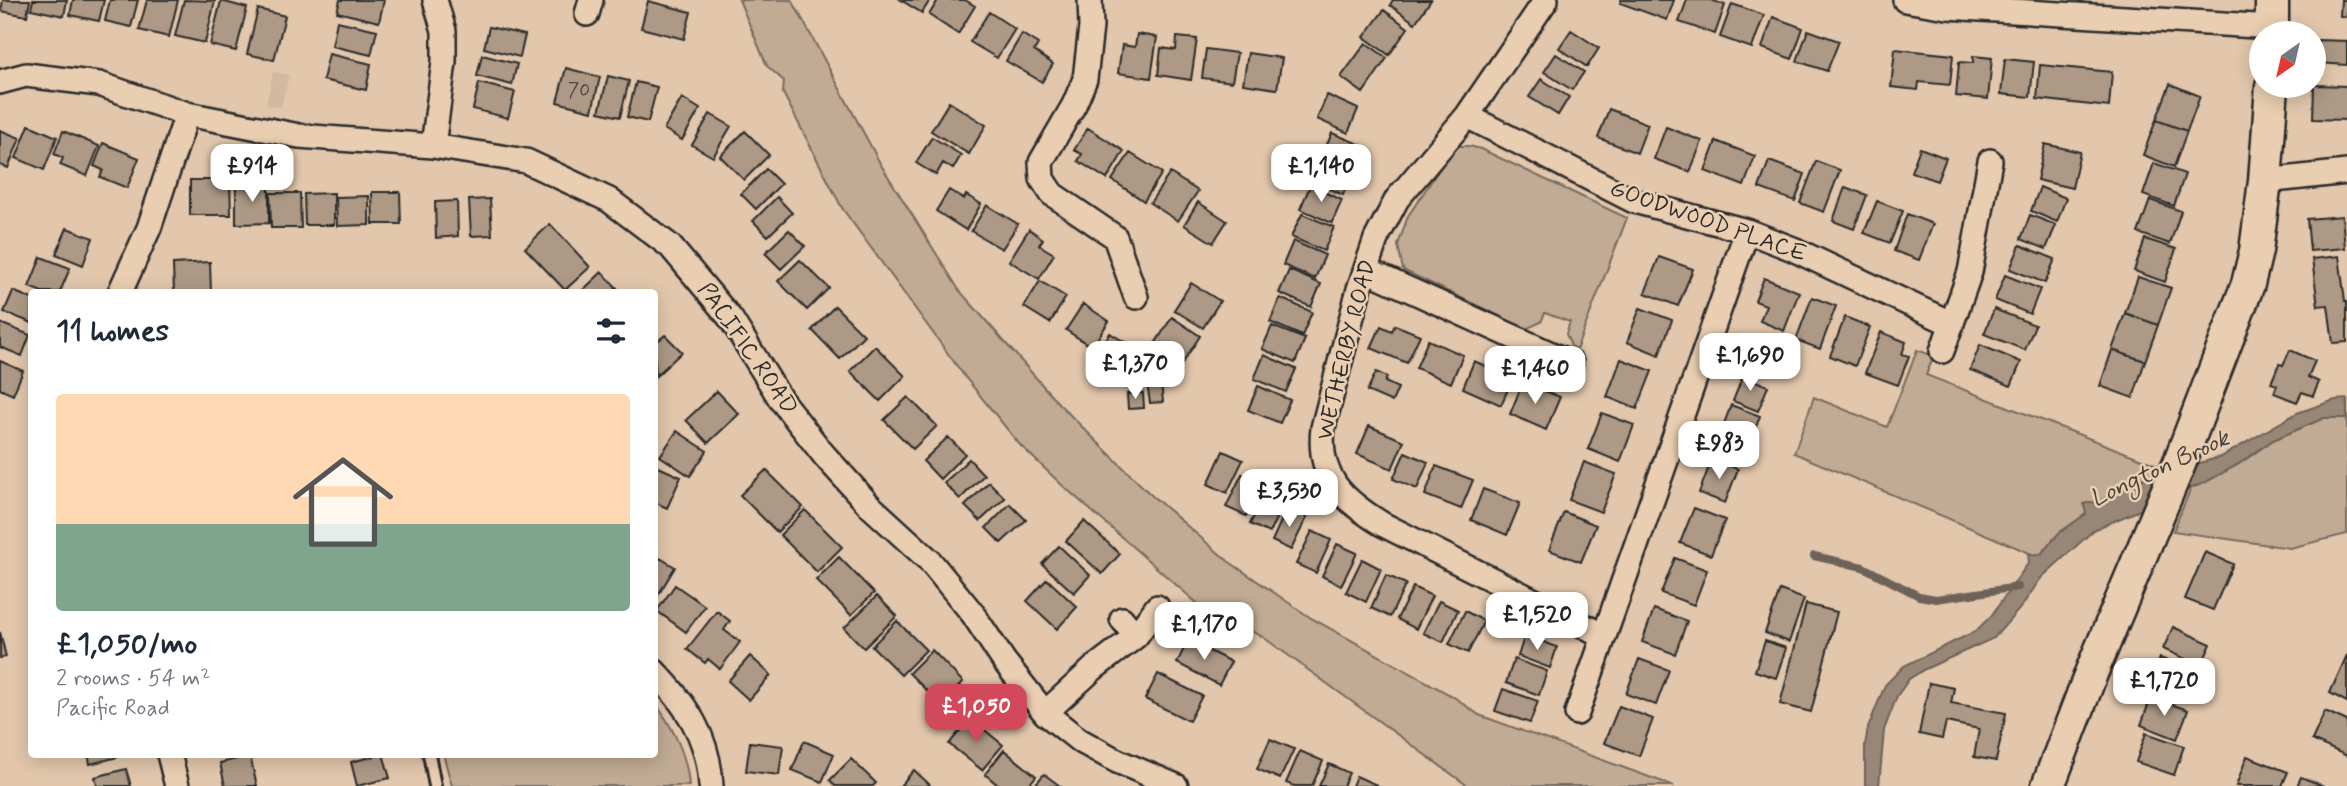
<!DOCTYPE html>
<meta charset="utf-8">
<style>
:root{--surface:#fff;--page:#f2f2f3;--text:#1f2937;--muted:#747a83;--accent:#d1495b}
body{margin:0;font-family:Mynerve,sans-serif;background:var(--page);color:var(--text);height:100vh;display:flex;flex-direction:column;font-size:26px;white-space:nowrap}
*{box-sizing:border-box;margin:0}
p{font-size:23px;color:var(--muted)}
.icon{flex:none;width:38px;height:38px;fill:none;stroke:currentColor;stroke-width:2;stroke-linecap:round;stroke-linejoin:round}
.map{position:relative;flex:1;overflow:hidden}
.details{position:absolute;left:28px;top:289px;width:630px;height:469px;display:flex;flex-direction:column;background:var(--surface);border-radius:7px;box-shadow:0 4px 18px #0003}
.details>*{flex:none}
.needle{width:46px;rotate:214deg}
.fabs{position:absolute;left:2249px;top:21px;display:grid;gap:14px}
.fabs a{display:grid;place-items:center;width:77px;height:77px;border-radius:50%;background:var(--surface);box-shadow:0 4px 18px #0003;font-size:35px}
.price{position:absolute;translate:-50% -60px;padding:0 16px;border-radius:14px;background:#fff;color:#222;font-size:23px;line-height:46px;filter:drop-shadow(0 2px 4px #0008)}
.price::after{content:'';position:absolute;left:50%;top:42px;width:21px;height:16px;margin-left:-10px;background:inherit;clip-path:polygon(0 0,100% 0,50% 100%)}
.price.on{background:var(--accent);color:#fff}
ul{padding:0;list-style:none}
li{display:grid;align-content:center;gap:14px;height:371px;padding:0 28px}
li span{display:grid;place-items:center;height:217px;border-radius:7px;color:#555}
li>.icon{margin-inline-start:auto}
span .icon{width:126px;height:126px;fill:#fffc;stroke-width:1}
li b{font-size:30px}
h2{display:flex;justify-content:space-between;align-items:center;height:84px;padding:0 28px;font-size:30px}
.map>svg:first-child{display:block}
.built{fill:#d2b9a0}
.green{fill:#c1ab94;stroke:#766b60;stroke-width:2}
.water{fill:#988777;stroke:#6c6259;stroke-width:2}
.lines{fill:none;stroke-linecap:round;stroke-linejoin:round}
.stream{stroke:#6c6259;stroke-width:8}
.building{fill:#ad9985;stroke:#2b2b2b;stroke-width:2}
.lane-casing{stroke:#2b2b2b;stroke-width:16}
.street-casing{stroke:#2b2b2b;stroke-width:28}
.secondary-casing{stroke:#2b2b2b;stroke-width:37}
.lane{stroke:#eaceb1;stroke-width:10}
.street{stroke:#eaceb1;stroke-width:23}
.secondary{stroke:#eaceb1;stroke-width:32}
.labels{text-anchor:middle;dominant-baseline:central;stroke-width:5;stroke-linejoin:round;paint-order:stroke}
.number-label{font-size:19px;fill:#4c4642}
.street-label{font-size:23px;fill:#2b2b2b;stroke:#eaceb1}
.water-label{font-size:24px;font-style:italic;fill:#46423e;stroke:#eaceb1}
</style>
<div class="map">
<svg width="2347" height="786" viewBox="0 0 2347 786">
<rect width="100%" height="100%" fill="#e2c7ac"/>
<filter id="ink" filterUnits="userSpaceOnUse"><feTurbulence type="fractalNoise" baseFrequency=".0143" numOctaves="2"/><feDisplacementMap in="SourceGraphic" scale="14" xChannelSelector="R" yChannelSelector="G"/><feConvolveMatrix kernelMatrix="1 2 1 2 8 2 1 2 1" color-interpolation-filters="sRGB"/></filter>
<g filter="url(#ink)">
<path class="built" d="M 273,72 L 289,75 L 281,107 L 266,105 Z"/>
<path class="green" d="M 739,0 L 792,0 L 881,165 L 959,290 L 1059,404 L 1150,494 L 1228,561 L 1311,618 L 1454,697 L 1479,715 L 1674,786 L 1468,786 L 1263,637 L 1198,604 L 1062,485 L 1020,445 L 965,377 L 842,208 L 783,93 L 784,81 L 767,66 Z
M 1455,146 L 1469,146 L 1481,149 L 1627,218 L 1576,350 L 1571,346 L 1566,334 L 1570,322 L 1545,313 L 1541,322 L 1526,329 L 1403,270 L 1398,245 L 1408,216 Z
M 1917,350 L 1934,356 L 1926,375 L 2160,466 L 2155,475 L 2128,483 L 2098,503 L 2090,502 L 2086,514 L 2059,533 L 2041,554 L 2034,555 L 1794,453 L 1814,397 L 1887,427 Z
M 2324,418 L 2347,418 L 2347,534 L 2290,548 L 2173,531 L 2191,488 L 2239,464 L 2273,440 Z
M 655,703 C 673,727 687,755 689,786 L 452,786 L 443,754 L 654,754 Z"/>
<path class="water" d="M 2347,399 L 2347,418 L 2324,418 L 2294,431 L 2273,440 L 2239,464 L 2206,482 L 2095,529 L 2041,578 L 2022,606 L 1994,638 L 1925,669 L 1909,679 L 1897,696 L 1884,730 L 1879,786 L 1865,786 L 1865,745 L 1868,728 L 1885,685 L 1904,666 L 1976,631 L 1991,616 L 2029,562 L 2028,555 L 2041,554 L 2059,533 L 2086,514 L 2084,504 L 2090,502 L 2098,503 L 2128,483 L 2221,457 L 2297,413 L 2335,400 Z"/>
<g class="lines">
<path class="stream" d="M 1814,556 L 1863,567 L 1919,596 L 1936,599 L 2018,587"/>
</g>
<path class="building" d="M 3,0 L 30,0 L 27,16 L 1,11 Z
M 33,0 L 67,0 L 64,16 L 31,9 Z
M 73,0 L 104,0 L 99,21 L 70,15 Z
M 110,0 L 138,0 L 131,27 L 105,21 Z
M 147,0 L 178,0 L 169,37 L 139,30 Z
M 184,0 L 215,1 L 205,43 L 175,36 Z
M 340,0 L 384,0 L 379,22 L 337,12 Z
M 901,0 L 930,0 L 922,13 Z
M 938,0 L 965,0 L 975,6 L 958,34 L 929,15 Z
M 1393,0 L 1431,0 L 1415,23 L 1390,5 Z
M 1621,0 L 1674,0 L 1667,20 L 1620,3 Z
M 1687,0 L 1711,0 L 1725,5 L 1715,34 L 1679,22 Z
M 2341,0 L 2347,0 L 2347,17 L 2340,16 Z
M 221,1 L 247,8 L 236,51 L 210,45 Z
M 648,1 L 691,12 L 684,39 L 641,28 Z
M 1732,4 L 1764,15 L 1752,48 L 1720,37 Z
M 258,9 L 285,16 L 274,60 L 247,54 Z
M 1384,10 L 1408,28 L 1389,55 L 1364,37 Z
M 989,12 L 1015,29 L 997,58 L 970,42 Z
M 1773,17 L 1803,28 L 1792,59 L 1762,48 Z
M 337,21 L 377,30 L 371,55 L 332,46 Z
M 489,27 L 525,35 L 520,57 L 484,48 Z
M 1571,30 L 1599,48 L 1587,67 L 1559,48 Z
M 1808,30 L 1839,41 L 1827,71 L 1797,61 Z
M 1022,34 L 1038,44 L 1034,51 L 1053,64 L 1042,82 L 1006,61 Z
M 1137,34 L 1157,37 L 1151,78 L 1118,73 L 1122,45 L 1135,47 Z
M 1177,37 L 1197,39 L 1191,80 L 1158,75 L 1161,48 L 1176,50 Z
M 2318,40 L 2347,41 L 2347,65 L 2317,63 Z
M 1366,43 L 1387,58 L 1363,93 L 1341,77 Z
M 1206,49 L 1237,53 L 1232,82 L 1202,78 Z
M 1895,49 L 1953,55 L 1950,85 L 1919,82 L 1918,90 L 1891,87 Z
M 1248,53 L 1282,58 L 1277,89 L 1243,84 Z
M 329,54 L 371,64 L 366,90 L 323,80 Z
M 1556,54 L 1584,72 L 1572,90 L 1544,72 Z
M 482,55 L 517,64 L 512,85 L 477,76 Z
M 1973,56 L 1992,58 L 1988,99 L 1956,96 L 1959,62 L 1973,63 Z
M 2005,59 L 2034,62 L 2030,97 L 2001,94 Z
M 2040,65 L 2112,72 L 2109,107 L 2037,99 Z
M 566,68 L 600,77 L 592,111 L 557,102 Z
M 608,76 L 629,81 L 620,117 L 599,112 Z
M 1541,79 L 1569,97 L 1558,115 L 1529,97 Z
M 636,82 L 657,87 L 648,122 L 627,117 Z
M 479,83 L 515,92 L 508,118 L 473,109 Z
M 2170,84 L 2200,96 L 2187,131 L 2156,120 Z
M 2314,85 L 2347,86 L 2347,120 L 2313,119 Z
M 1327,95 L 1358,109 L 1348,133 L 1317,119 Z
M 682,98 L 700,109 L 682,140 L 664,129 Z
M 949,102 L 986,125 L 969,154 L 931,131 Z
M 1609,109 L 1648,124 L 1637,153 L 1598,138 Z
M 710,114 L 731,126 L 713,157 L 692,145 Z
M 2156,120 L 2187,131 L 2174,167 L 2143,155 Z
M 29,125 L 57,137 L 44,170 L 16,158 Z
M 1666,127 L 1702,141 L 1690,172 L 1654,159 Z
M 1088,128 L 1124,151 L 1107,179 L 1078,161 L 1082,154 L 1074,150 Z
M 0,130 L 20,138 L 8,168 L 0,165 Z
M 63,131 L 99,146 L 87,176 L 60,165 L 63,158 L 54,154 Z
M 745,131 L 769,155 L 744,180 L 720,156 Z
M 1332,133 L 1364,146 L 1354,170 L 1322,156 Z
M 932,137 L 961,155 L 953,169 L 943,163 L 936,175 L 916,163 Z
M 1716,141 L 1755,156 L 1744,186 L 1705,171 Z
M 103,143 L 139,158 L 127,188 L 100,177 L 103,170 L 94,166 Z
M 2045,144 L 2080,152 L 2072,188 L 2037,180 Z
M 1920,148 L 1946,158 L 1937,181 L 1911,172 Z
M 1130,153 L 1162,173 L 1144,201 L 1112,180 Z
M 1321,157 L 1353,171 L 1343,195 L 1311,181 Z
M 1769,161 L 1805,174 L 1795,201 L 1759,188 Z
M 1816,161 L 1840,170 L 1824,212 L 1800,203 Z
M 2154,163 L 2185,174 L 2174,206 L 2143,195 Z
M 766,169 L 781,184 L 756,209 L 741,194 Z
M 1170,173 L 1198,191 L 1178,221 L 1150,203 Z
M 190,180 L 230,180 L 231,215 L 190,215 Z
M 236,185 L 269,185 L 269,223 L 236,224 Z
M 1310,186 L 1342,200 L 1332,223 L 1300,209 Z
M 1845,187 L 1867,195 L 1854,229 L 1833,221 Z
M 2040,187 L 2066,198 L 2057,222 L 2031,211 Z
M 949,190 L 964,199 L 966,195 L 981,204 L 966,230 L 936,211 Z
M 372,192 L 400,192 L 401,224 L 373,224 Z
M 270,193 L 300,193 L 301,228 L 271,228 Z
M 334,193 L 334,225 L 305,225 L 304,194 Z
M 369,196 L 369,225 L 337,226 L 336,197 Z
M 777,197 L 792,213 L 768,236 L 753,221 Z
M 490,199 L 492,235 L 471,236 L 469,200 Z
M 2150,200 L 2181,211 L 2170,244 L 2138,233 Z
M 457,201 L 458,236 L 436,238 L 435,202 Z
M 1877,201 L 1903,211 L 1890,243 L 1864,233 Z
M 1198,202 L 1227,221 L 1213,243 L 1184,225 Z
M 987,205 L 1018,224 L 1002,249 L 971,231 Z
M 1302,214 L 1334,227 L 1324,251 L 1291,237 Z
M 1907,214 L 1933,224 L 1919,260 L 1894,251 Z
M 2030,215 L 2056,225 L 2046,249 L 2021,239 Z
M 2342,216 L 2345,248 L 2310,251 L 2307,219 Z
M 550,224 L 590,267 L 565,290 L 525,248 Z
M 67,228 L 93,238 L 83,265 L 56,254 Z
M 1029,229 L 1043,239 L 1039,245 L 1054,254 L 1039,279 L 1009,261 Z
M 789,230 L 805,246 L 781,269 L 765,253 Z
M 2145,239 L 2176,249 L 2165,282 L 2134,271 Z
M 1293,241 L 1325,255 L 1315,279 L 1283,265 Z
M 2020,245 L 2055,259 L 2045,283 L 2010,269 Z
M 2339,256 L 2345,301 L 2347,301 L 2347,342 L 2333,343 L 2328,305 L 2318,306 L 2312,259 Z
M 41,257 L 70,268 L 60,292 L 42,292 L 29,287 Z
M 1659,257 L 1693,269 L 1678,306 L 1645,293 Z
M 800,260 L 829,288 L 807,310 L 778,281 Z
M 210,262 L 211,292 L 174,292 L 173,264 Z
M 1289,270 L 1321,284 L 1311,307 L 1279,293 Z
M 602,272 L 617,288 L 612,292 L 581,292 Z
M 2005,275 L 2040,289 L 2030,314 L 1995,300 Z
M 2138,277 L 2171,288 L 2158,325 L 2125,313 Z
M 1764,278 L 1799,292 L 1784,331 L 1760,321 L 1766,305 L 1755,301 Z
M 1040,281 L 1066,297 L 1050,323 L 1024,307 Z
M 1191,283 L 1220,301 L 1203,328 L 1174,310 Z
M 13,291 L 32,299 L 32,323 L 4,312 Z
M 1812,297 L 1836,306 L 1820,349 L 1796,340 Z
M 1280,298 L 1312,312 L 1302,336 L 1270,322 Z
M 1083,304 L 1109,321 L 1092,347 L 1066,330 Z
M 835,306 L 864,335 L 840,359 L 812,330 Z
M 1640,308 L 1672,320 L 1659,355 L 1627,342 Z
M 1994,309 L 2035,325 L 2025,350 L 1984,334 Z
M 2125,313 L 2158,325 L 2145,361 L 2112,350 Z
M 1172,317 L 1200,336 L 1181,365 L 1153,347 Z
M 1845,317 L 1870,327 L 1855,366 L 1830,356 Z
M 0,323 L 30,335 L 22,356 L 0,347 Z
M 1395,325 L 1420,335 L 1407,363 L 1371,348 L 1381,326 L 1392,331 Z
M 1272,326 L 1305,339 L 1295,363 L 1262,349 Z
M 1881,332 L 1906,342 L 1902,354 L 1909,356 L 1898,385 L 1865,373 Z
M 1110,333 L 1136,349 L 1113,384 L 1087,368 Z
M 665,335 L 682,352 L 656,376 L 654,344 Z
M 1428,340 L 1463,355 L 1451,383 L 1416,368 Z
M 1980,345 L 2021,362 L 2011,386 L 1970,370 Z
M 875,346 L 905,376 L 880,401 L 850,371 Z
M 2112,350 L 2145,361 L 2133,398 L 2100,386 Z
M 2290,350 L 2315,361 L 2308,377 L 2319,382 L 2313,396 L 2302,392 L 2297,402 L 2274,393 L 2277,385 L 2271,383 L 2279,364 L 2283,365 Z
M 1264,355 L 1296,369 L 1286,392 L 1254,379 Z
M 1621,359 L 1652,371 L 1637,409 L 1607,397 Z
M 0,361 L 23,371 L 13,395 L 0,389 Z
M 1474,361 L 1513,378 L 1501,405 L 1463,388 Z
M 1376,372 L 1387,377 L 1385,382 L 1398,388 L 1392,402 L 1367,391 Z
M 1743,376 L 1768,386 L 1758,411 L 1733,401 Z
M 1161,381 L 1163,402 L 1150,403 L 1147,383 Z
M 1523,382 L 1560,397 L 1546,430 L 1510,414 Z
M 1258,386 L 1290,400 L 1280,423 L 1248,410 Z
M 717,391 L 739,414 L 708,443 L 686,420 Z
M 1143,393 L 1144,408 L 1128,409 L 1127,394 Z
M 908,397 L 937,426 L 913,449 L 884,420 Z
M 1731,405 L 1760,416 L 1747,451 L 1718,440 Z
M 1602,413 L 1634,425 L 1620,462 L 1588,449 Z
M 1369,426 L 1404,441 L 1392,469 L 1357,454 Z
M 677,431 L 707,451 L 690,476 L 660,456 Z
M 948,437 L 965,454 L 940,479 L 923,461 Z
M 1223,451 L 1243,460 L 1227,493 L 1208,484 Z
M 1405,452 L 1428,462 L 1417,489 L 1393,479 Z
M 969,459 L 984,475 L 960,499 L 944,483 Z
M 1712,459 L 1738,469 L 1725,503 L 1699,493 Z
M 1584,462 L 1616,474 L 1601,512 L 1569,500 Z
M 654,465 L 681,477 L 667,508 L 654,502 Z
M 1436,466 L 1473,480 L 1461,509 L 1425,495 Z
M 766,470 L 803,507 L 777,532 L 740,495 Z
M 1242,474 L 1262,484 L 1246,516 L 1226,507 Z
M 989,482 L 1005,498 L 980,521 L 965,506 Z
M 1483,489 L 1520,503 L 1507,535 L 1471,520 Z
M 1266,491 L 1285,500 L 1269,533 L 1250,524 Z
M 1010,504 L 1026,520 L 1001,543 L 986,528 Z
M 1287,508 L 1307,517 L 1291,550 L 1272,541 Z
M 1694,508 L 1725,520 L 1711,555 L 1680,543 Z
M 805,510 L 842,547 L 817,572 L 780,535 Z
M 1564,512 L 1596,525 L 1581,562 L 1549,550 Z
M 1084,521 L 1120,554 L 1102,574 L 1066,541 Z
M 1312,531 L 1331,540 L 1316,573 L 1296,564 Z
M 1337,544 L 1357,553 L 1341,586 L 1322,576 Z
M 1059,546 L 1090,575 L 1074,593 L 1042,564 Z
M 2205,552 L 2233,564 L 2213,610 L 2185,599 Z
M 839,557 L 874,593 L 851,615 L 816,580 Z
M 660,558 L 675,567 L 654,602 L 654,567 Z
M 1675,558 L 1707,570 L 1694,605 L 1661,593 Z
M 1362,559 L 1381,569 L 1366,602 L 1346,592 Z
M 1386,575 L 1406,584 L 1390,617 L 1371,608 Z
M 1047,579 L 1077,607 L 1057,629 L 1027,601 Z
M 675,585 L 705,606 L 686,632 L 657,611 Z
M 1413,587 L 1432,596 L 1416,629 L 1397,619 Z
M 1780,590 L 1804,599 L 1789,642 L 1765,633 Z
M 877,596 L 897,616 L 864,648 L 844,628 Z
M 1439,601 L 1458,610 L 1443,642 L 1423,633 Z
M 1806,604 L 1837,612 L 1811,712 L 1780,704 Z
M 1654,609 L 1687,621 L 1675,654 L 1642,642 Z
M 717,611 L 730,621 L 724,630 L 740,642 L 720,669 L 708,659 L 705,663 L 687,649 Z
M 1465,611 L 1484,621 L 1468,653 L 1449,644 Z
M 897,621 L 926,650 L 901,675 L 872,646 Z
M 2173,627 L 2211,644 L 2201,666 L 2163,649 Z
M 0,632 L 6,657 L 0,658 Z
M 1525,635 L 1557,647 L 1550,668 L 1518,656 Z
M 1188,640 L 1231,662 L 1219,685 L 1177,663 Z
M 1765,641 L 1786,648 L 1776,678 L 1755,671 Z
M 932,650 L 963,682 L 941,705 L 909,673 Z
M 2347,655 L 2347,702 L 2330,693 Z
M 750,656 L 771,675 L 749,700 L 728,681 Z
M 2160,658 L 2190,669 L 2178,701 L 2156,693 L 2162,679 L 2153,676 Z
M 1514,659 L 1547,671 L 1539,695 L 1506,683 Z
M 1639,659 L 1669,670 L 1656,705 L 1626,694 Z
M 1158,674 L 1202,696 L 1189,721 L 1145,699 Z
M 1929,683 L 1954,688 L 1951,703 L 2006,713 L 1996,761 L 1974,757 L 1979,729 L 1946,722 L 1942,739 L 1919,734 Z
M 1503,689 L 1538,701 L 1530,723 L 1495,711 Z
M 2151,697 L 2188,710 L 2177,739 L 2141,725 Z
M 1619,706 L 1653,719 L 1639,756 L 1604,743 Z
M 2325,711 L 2347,721 L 2347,756 L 2312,740 Z
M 970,718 L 1003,745 L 982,770 L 949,744 Z
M 2146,733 L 2184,746 L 2174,775 L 2136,762 Z
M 1270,739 L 1294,749 L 1280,779 L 1257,769 Z
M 804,741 L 834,754 L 822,782 L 792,770 Z
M 750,742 L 783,746 L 779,775 L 746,771 Z
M 1004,750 L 1036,776 L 1028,786 L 999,786 L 985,774 Z
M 1300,751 L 1323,761 L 1312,786 L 1294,786 L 1286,783 Z
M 88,754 L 118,754 L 118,757 L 90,764 Z
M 383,754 L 390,778 L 357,786 L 351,762 Z
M 250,756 L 257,786 L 225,786 L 220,763 Z
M 2247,756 L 2288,772 L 2282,786 L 2236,786 Z
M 851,759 L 876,783 L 873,786 L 835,786 L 830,780 Z
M 1329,764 L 1349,773 L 1343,786 L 1319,786 Z
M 126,769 L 131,786 L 97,786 L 95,777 Z
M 914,770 L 930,785 L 929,786 L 900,786 Z
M 1044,774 L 1060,786 L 1034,786 Z
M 1356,776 L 1377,785 L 1376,786 L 1352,786 Z
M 2301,777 L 2324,786 L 2297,786 Z"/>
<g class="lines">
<g class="lane-casing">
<path id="lane" d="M 429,754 L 435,786"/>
</g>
<g class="street-casing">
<path id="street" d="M 1090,0 L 1091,27 L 1085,79 L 1074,105 L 1041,162 L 1042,179 L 1052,194 L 1115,237 L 1136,297
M 1546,0 L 1467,116 L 1397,199 L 1376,239 L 1359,289 L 1323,428 C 1317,477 1343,500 1382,524 L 1604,636
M 1905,0 L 1947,7 L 2272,27
M 587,14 L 591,0
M 0,82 L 26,75 L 99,84 L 187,114 L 299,136 L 433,146 L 526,161 L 609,200 L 670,246 L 731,319 L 781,400 L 824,455 L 870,506 L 929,560 L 973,614 L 1004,661 L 1045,713 L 1079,740 L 1117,761 L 1176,786
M 1467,116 L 1634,201 L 1747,231 L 1793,249 L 1952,324
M 433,146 L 444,62 L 444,31 L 435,0
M 2265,181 L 2347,172
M 1366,270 L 1571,363
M 120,292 L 149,228 L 187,114
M 1942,351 L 1970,272 L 1990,161
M 1122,619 L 1136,636
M 654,671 C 687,705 709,738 711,786
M 1045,713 L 1094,668 L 1136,636 L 1157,607
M 1577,713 L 1747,231
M 169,754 L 177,786"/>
</g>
<g class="secondary-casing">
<path id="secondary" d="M 2272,33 L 2272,0
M 2048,786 L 2092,671 L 2179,464 L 2248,284 L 2256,251 L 2265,181 L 2272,86"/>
</g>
<use href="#lane" class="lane"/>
<use href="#street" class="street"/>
<use href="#secondary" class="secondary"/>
</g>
</g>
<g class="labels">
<g class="number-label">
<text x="579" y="90">70</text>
</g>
<g class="street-label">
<text transform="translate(1708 222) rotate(19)">GOODWOOD PLACE</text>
<text transform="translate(747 349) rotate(55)">PACIFIC ROAD</text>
<text transform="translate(1347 350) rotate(-76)">WETHERBY ROAD</text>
</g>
<g class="water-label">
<text transform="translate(2160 469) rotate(-25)">Longton Brook</text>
</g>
</g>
</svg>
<div class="fabs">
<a><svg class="needle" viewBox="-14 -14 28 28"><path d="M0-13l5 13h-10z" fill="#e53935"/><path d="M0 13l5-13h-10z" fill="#747a83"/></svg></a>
</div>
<b class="price" style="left:252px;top:204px">£914</b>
<b class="price" style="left:1321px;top:204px">£1,140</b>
<b class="price" style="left:1750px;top:393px">£1,690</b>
<b class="price" style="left:1135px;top:401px">£1,370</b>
<b class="price" style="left:1535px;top:406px">£1,460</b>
<b class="price" style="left:1719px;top:481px">£983</b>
<b class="price" style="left:1289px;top:529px">£3,530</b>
<b class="price" style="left:1537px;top:652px">£1,520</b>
<b class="price" style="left:1204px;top:662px">£1,170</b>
<b class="price" style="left:2164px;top:718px">£1,720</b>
<b class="price on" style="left:976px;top:744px">£1,050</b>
<section class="details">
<h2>11 homes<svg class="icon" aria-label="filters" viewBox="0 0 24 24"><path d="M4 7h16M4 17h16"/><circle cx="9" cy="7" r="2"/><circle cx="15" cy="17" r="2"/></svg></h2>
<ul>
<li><span style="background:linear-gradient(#ffd9b3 60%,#7fa58c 0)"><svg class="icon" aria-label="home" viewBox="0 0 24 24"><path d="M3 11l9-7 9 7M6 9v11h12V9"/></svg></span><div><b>£1,050/mo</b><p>2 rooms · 54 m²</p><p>Pacific Road</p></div></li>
</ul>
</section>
</div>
